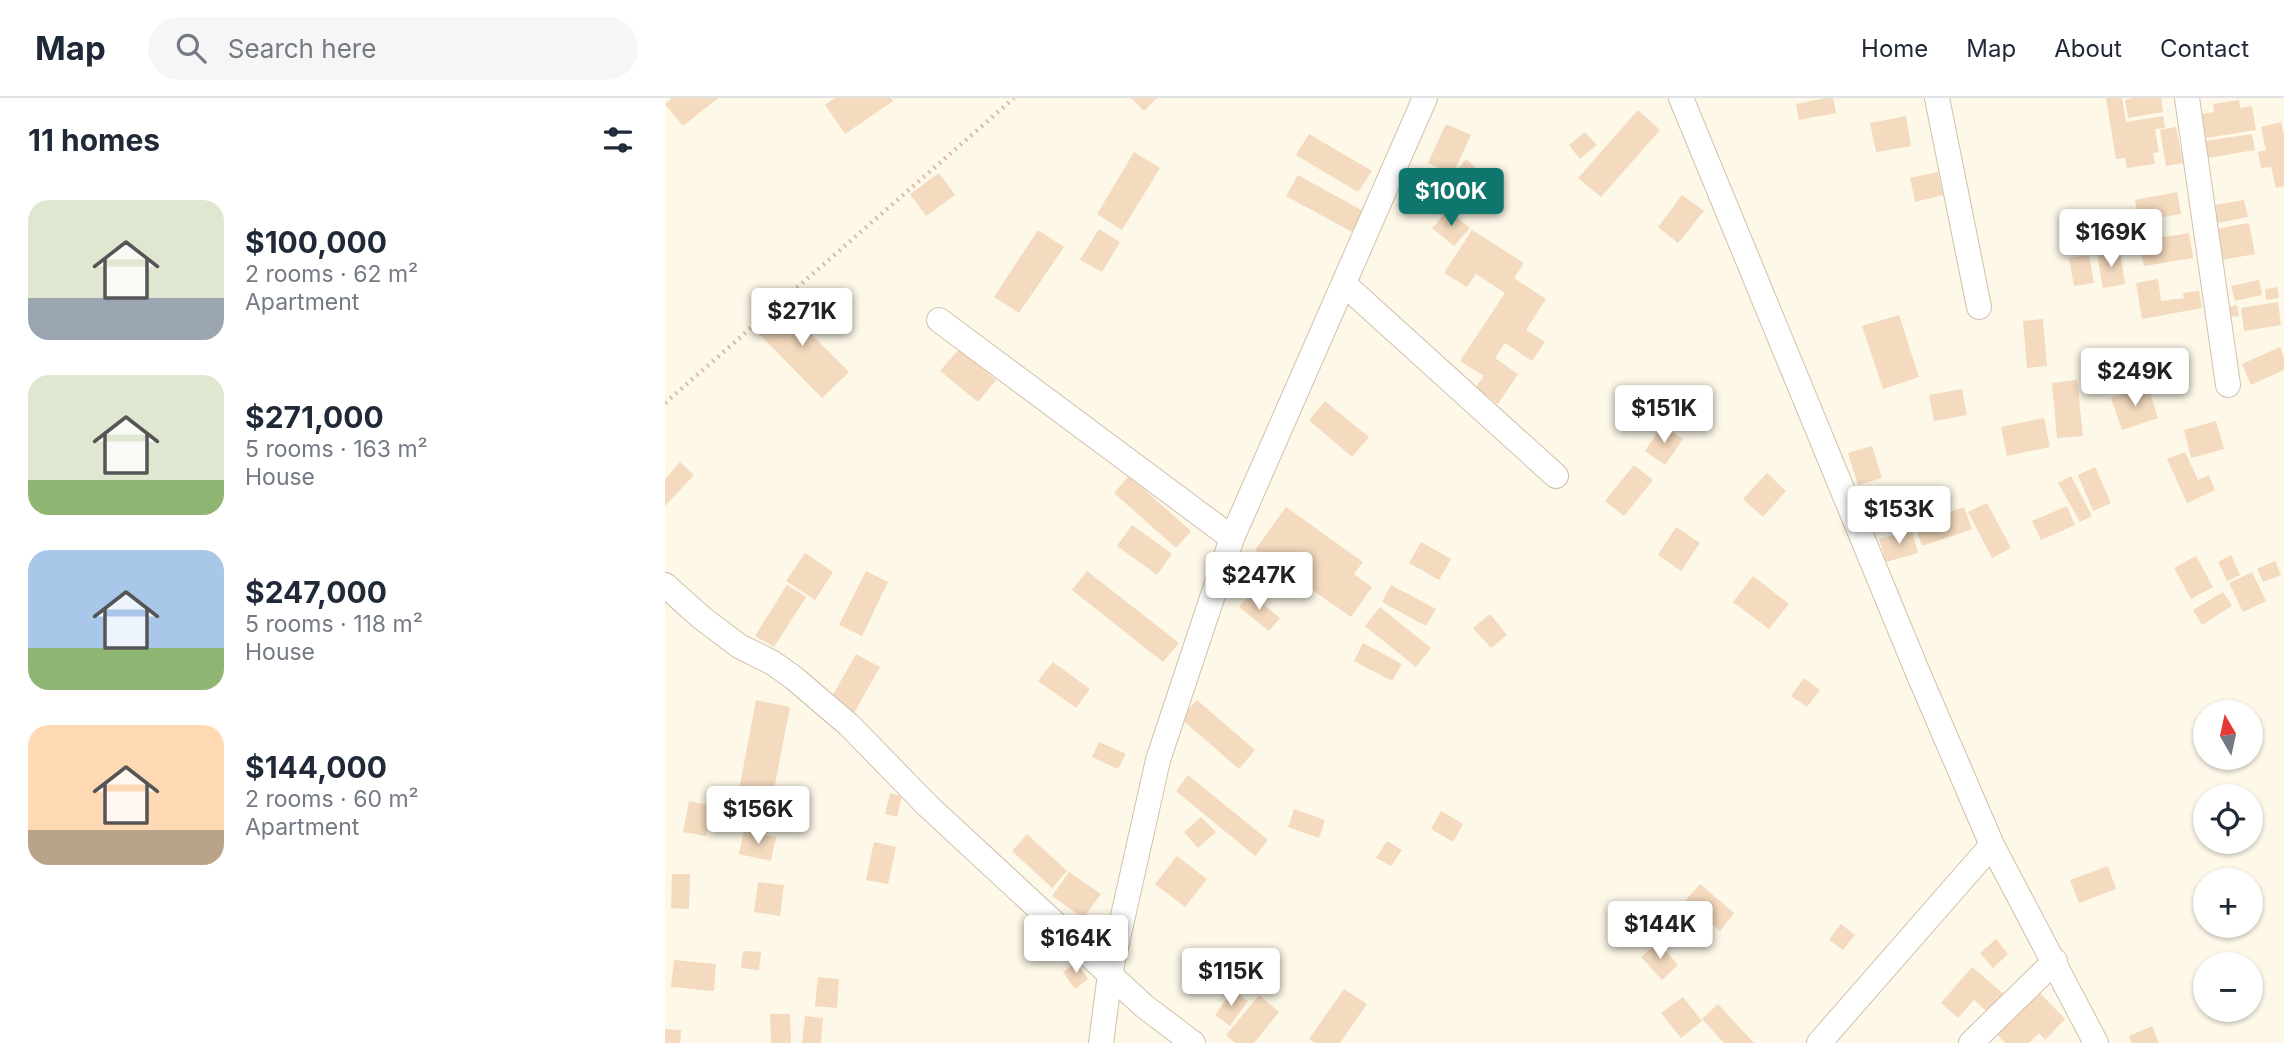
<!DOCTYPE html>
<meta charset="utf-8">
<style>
:root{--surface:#fff;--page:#f6f6f7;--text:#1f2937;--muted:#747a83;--line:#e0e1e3;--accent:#0f766e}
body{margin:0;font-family:Inter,sans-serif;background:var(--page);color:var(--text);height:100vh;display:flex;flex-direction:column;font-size:26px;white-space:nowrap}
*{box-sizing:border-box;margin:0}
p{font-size:23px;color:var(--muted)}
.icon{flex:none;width:38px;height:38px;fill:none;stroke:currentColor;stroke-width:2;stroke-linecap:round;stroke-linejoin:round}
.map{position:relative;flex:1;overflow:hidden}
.sheet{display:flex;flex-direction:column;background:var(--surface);width:665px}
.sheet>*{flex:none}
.needle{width:46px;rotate:351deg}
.fabs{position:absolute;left:1528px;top:602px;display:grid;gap:14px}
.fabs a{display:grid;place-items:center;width:70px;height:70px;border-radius:50%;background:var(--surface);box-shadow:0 2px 5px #0004;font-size:35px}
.price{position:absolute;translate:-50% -60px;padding:0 16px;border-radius:7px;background:#fff;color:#222;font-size:23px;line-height:46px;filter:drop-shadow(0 2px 4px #0008)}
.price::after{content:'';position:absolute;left:50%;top:42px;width:21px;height:16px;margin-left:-10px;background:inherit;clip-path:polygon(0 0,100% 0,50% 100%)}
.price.current{background:var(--accent);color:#fff}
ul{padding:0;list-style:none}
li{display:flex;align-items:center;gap:21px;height:175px;padding:0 28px}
li span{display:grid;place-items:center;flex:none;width:196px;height:140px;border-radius:21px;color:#555}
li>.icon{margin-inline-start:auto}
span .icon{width:84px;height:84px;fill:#fffc;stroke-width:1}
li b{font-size:30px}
h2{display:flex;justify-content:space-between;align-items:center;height:84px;padding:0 28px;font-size:30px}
header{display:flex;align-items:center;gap:42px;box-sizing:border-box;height:98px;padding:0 35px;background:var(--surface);border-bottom:2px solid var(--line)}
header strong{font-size:33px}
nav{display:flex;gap:38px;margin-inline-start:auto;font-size:24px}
.search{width:490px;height:63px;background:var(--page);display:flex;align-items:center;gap:18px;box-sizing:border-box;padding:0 24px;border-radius:38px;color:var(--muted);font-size:26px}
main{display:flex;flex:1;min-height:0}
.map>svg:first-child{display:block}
.building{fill:#f4dabe}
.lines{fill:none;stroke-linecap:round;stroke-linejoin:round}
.street-casing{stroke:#d0c0ac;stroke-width:26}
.path{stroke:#dabda0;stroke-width:4.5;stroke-dasharray:2 5;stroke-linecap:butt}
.street{stroke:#fff;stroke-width:24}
</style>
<header>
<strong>Map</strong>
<div class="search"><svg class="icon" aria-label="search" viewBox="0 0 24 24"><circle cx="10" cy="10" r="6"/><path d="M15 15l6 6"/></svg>Search here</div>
<nav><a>Home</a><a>Map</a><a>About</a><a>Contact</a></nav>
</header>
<main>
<section class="sheet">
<h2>11 homes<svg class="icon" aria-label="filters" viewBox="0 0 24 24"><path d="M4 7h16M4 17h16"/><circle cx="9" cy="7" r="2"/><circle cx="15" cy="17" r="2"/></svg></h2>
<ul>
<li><span style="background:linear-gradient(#dfe7d0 70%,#9aa5b1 0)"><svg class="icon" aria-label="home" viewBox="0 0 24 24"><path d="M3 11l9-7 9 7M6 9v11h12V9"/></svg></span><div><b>$100,000</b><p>2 rooms · 62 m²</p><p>Apartment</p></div></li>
<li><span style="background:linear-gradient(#dfe7d0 75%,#8fb573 0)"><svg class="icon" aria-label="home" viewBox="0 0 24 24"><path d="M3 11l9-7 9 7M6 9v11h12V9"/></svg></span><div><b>$271,000</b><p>5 rooms · 163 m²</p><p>House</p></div></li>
<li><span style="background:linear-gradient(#a9c7e8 70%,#8fb573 0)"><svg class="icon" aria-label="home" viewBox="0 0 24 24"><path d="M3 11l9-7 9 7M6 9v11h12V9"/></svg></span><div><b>$247,000</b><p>5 rooms · 118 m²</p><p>House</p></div></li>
<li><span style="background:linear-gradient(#ffd9b3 75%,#b9a48a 0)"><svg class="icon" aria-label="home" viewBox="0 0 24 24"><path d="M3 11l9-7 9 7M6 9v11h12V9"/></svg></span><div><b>$144,000</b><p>2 rooms · 60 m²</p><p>Apartment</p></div></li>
</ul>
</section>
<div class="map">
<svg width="1619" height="945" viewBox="0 0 1619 945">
<rect width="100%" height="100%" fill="#fdf8e8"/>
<path class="building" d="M 7,0 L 53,0 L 18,28 L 0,6 Z
M 170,0 L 226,0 L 228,3 L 180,36 L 160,7 Z
M 466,0 L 492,0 L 479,13 Z
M 1161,0 L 1168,0 L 1171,15 L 1134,22 L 1131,6 Z
M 1441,0 L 1457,0 L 1461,24 L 1498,18 L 1500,30 L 1490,31 L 1494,54 L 1488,55 L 1490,66 L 1462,70 L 1460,60 L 1451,61 Z
M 1468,0 L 1496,0 L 1498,14 L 1463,20 L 1460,2 Z
M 1574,2 L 1575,10 L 1587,8 L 1591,32 L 1541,40 L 1537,16 L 1549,14 L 1548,6 Z
M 973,12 L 995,32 L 936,99 L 913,80 Z
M 1241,18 L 1246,48 L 1211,54 L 1205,25 Z
M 1616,24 L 1619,37 L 1619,88 L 1611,90 L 1606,69 L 1596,70 L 1593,54 L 1601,52 L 1596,29 Z
M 781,26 L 806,37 L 788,76 L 763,65 Z
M 1511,29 L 1518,65 L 1501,68 L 1495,32 Z
M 920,34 L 932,47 L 915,61 L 904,47 Z
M 644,36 L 707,73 L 693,94 L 631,57 Z
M 1587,36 L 1590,52 L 1542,60 L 1540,43 Z
M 469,54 L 495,70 L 457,132 L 432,116 Z
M 801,61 L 839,95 L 824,113 L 786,79 Z
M 1273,74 L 1278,97 L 1250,104 L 1245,80 Z
M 274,75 L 290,97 L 261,118 L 245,96 Z
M 633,77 L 698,113 L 687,134 L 621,98 Z
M 1512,94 L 1516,116 L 1474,123 L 1470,102 Z
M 1017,97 L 1039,113 L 1013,145 L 993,129 Z
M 1579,102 L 1583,119 L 1548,126 L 1545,108 Z
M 783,112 L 805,130 L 789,148 L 767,130 Z
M 1584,125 L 1590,156 L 1551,163 L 1545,132 Z
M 434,131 L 455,144 L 437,174 L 415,162 Z
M 373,132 L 399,149 L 354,215 L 329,199 Z
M 807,132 L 859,165 L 849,180 L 881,201 L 861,232 L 880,244 L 867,263 L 840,245 L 830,260 L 853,276 L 833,306 L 810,290 L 819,278 L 795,263 L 840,195 L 811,176 L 802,189 L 779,175 Z
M 1524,135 L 1528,160 L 1479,168 L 1474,143 Z
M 1455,153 L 1460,186 L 1438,190 L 1432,157 Z
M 1424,157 L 1429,185 L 1409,188 L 1404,160 Z
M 1493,181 L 1496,203 L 1519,200 L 1518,195 L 1534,193 L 1537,210 L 1477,221 L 1471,185 Z
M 1594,182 L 1597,197 L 1570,203 L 1566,188 Z
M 1612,189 L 1614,200 L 1601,202 L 1600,191 Z
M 127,198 L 147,219 L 138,228 L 184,274 L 157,300 L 91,233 Z
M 1613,204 L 1616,227 L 1579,233 L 1576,210 Z
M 1572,207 L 1574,218 L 1565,219 L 1563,209 Z
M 1234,217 L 1254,279 L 1218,291 L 1197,228 Z
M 1378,221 L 1382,268 L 1362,270 L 1358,223 Z
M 1615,249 L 1619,259 L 1619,272 L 1586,287 L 1577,266 Z
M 294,251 L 331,282 L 313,304 L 275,273 Z
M 1412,282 L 1418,338 L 1392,340 L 1387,285 Z
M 1483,288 L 1493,320 L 1457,332 L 1446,300 Z
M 1297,291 L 1302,317 L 1269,323 L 1264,297 Z
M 660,303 L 704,339 L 687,359 L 644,322 Z
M 1379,320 L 1385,349 L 1342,358 L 1336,329 Z
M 1551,323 L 1559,351 L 1526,360 L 1519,332 Z
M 997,327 L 1018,341 L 1000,367 L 980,353 Z
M 1207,348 L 1217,380 L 1193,387 L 1183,355 Z
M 1520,354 L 1533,382 L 1544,377 L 1550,392 L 1522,405 L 1502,361 Z
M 15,364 L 29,377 L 0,408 L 0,381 Z
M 969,367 L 988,382 L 959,418 L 940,403 Z
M 1430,369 L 1446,405 L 1428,413 L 1413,377 Z
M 1102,375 L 1121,393 L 1098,419 L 1078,401 Z
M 464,378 L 526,433 L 511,450 L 449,395 Z
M 1406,378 L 1427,418 L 1415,424 L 1393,385 Z
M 1322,405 L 1346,450 L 1327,460 L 1303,414 Z
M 1402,408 L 1410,427 L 1376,442 L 1367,423 Z
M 621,409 L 698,464 L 689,476 L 707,489 L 686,519 L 590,452 Z
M 1299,409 L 1307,431 L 1257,448 L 1249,426 Z
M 467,427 L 507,456 L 492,477 L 452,448 Z
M 1011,429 L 1035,445 L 1016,473 L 993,457 Z
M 1247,432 L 1253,455 L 1221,464 L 1214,441 Z
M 756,444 L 786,461 L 774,482 L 744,465 Z
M 140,455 L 168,474 L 150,502 L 121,483 Z
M 1566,457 L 1575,477 L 1562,483 L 1553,464 Z
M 1531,458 L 1548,489 L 1526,501 L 1509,470 Z
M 1610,463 L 1616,477 L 1598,484 L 1592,471 Z
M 201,473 L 223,484 L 197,538 L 174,527 Z
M 422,473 L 514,545 L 498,564 L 407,492 Z
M 1587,474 L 1601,503 L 1578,514 L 1564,485 Z
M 1088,478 L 1124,506 L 1104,531 L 1068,504 Z
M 122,487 L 141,499 L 109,549 L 90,538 Z
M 726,487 L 771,511 L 761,528 L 717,504 Z
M 1558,494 L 1567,508 L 1537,527 L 1528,512 Z
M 585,496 L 615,520 L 604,533 L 574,509 Z
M 715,509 L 766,550 L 751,569 L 700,528 Z
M 825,516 L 842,537 L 826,550 L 808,530 Z
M 698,545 L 737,566 L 727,583 L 689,563 Z
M 191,556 L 215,569 L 189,615 L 165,602 Z
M 388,564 L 425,591 L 411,610 L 373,583 Z
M 1139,580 L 1155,592 L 1142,609 L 1126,598 Z
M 91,602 L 125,609 L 106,707 L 121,710 L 118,728 L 69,719 Z
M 532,602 L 590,652 L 574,671 L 515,620 Z
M 434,644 L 461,656 L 453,671 L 427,659 Z
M 523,677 L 603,742 L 590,758 L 511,693 Z
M 225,695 L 237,698 L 232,719 L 220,716 Z
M 24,703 L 47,708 L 41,738 L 18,734 Z
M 629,711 L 660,722 L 654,740 L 623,729 Z
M 776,713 L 798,726 L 788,744 L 766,731 Z
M 536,719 L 551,734 L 533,750 L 519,734 Z
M 79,733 L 111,739 L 106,763 L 74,756 Z
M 362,736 L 402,773 L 387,790 L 347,753 Z
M 722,743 L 737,752 L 726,768 L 711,760 Z
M 209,744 L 231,749 L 223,786 L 201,782 Z
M 512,758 L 542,781 L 520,809 L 490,786 Z
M 1443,768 L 1451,791 L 1414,805 L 1405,782 Z
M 404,774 L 436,796 L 418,820 L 387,798 Z
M 7,776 L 25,776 L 24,811 L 6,810 Z
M 93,784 L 119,787 L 115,818 L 89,814 Z
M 1035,786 L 1069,815 L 1055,833 L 1020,803 Z
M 1176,826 L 1190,837 L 1178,852 L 1164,842 Z
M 1331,841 L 1343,856 L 1328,870 L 1315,855 Z
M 993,844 L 1013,867 L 997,882 L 976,859 Z
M 78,853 L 96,854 L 94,872 L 76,870 Z
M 9,862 L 51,866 L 49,893 L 6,889 Z
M 412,864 L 423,881 L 410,891 L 398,874 Z
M 1307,869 L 1341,898 L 1325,916 L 1309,902 L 1293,920 L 1276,905 Z
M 153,879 L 174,881 L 172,910 L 150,908 Z
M 679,891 L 702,906 L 675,945 L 650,945 L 644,941 Z
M 568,892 L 583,903 L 565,928 L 550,917 Z
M 1373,893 L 1400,921 L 1380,942 L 1374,935 L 1364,945 L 1340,945 L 1330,934 Z
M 594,897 L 614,914 L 589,945 L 570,945 L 561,937 Z
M 1018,899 L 1037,923 L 1016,940 L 996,915 Z
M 1053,906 L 1089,945 L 1059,945 L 1037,921 Z
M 105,916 L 125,916 L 126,945 L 106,945 Z
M 140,918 L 158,920 L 156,945 L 137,945 Z
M 1487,928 L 1494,945 L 1467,945 L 1464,938 Z
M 0,931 L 16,932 L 15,945 L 0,945 Z"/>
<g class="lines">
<g class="street-casing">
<path id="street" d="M 1016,0 L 1253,575 L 1327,747 L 1431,945
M 1272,0 L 1314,209
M 1522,0 L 1563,287
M 679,186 L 891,378
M 274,222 L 567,440
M 0,487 L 37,520 L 74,548 L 108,565 L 129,580 L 184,627 L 263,708 L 479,908 L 528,945
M 436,945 L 445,876 L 493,662 L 567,440 L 760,0
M 1154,945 L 1327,747
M 1306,945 L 1390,863"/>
</g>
<path class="path" d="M 0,305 L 349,0"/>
<use href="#street" class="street"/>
</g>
</svg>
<div class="fabs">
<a><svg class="needle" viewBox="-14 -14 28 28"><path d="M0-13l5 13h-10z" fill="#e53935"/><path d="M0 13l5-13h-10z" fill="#747a83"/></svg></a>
<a><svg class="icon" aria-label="locate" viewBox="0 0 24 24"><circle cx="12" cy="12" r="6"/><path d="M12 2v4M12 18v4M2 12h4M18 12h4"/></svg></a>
<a>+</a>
<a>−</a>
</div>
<b class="price current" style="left:786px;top:130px">$100K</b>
<b class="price" style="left:1446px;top:171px">$169K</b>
<b class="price" style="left:137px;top:250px">$271K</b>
<b class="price" style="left:1470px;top:310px">$249K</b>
<b class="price" style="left:999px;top:347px">$151K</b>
<b class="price" style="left:1234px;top:448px">$153K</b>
<b class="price" style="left:594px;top:514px">$247K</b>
<b class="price" style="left:93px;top:748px">$156K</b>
<b class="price" style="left:995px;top:863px">$144K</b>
<b class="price" style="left:411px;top:877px">$164K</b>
<b class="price" style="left:566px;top:910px">$115K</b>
</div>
</main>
